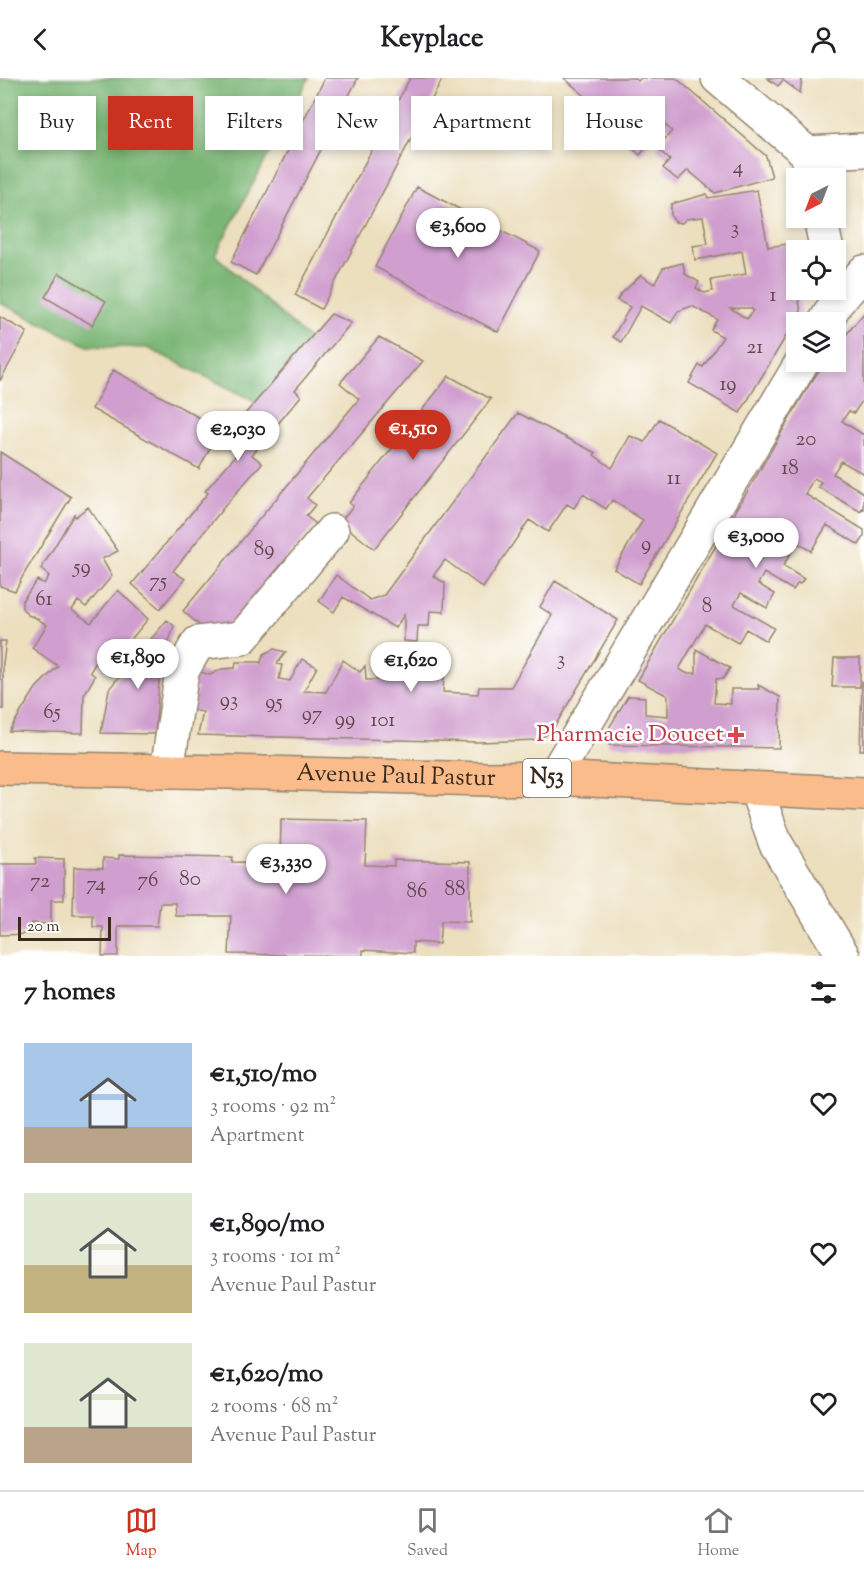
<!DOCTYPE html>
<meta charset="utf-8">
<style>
:root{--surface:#fff;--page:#f6f6f6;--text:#202124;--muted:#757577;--line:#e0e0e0;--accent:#c8321e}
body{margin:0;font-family:"Sorts Mill Goudy",serif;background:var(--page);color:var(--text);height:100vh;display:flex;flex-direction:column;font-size:22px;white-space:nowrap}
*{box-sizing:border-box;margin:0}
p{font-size:20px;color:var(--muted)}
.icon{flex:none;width:33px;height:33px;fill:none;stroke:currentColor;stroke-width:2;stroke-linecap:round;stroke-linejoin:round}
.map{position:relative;height:878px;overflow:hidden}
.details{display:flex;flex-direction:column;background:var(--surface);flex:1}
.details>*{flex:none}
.guide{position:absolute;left:18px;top:18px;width:828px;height:54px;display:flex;gap:12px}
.needle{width:39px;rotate:222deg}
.buttons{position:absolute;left:786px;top:90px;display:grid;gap:12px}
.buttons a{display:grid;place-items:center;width:60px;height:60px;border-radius:0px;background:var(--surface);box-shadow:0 3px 9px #0003;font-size:30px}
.scale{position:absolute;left:18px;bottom:15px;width:93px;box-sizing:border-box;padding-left:6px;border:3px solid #3b2a1e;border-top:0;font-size:16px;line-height:21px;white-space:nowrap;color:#3b2a1e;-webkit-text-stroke:4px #fff;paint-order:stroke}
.price{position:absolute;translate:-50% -51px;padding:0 14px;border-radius:21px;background:#fff;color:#222;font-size:20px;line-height:39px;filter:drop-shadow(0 2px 3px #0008)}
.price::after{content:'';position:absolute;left:50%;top:36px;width:18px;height:14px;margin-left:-9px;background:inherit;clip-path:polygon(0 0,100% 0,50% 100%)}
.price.selected{background:var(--accent);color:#fff}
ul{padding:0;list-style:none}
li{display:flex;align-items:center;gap:18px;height:150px;padding:0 24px}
li span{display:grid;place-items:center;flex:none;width:168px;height:120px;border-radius:0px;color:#555}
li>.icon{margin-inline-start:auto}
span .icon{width:72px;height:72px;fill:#fffc;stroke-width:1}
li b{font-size:26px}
h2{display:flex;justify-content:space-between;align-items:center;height:72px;padding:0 24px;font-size:26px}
.pill{padding:0 21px;border-radius:0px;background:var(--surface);box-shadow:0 3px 9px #0003;font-size:21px;line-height:54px}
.pill.selected{background:var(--accent);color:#fff}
header{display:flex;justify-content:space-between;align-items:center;height:78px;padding:0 24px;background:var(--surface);font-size:27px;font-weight:700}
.tab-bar{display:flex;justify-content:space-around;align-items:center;height:84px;border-top:2px solid var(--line);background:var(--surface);font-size:16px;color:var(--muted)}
.tab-bar a{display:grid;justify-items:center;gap:3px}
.tab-bar .selected{color:var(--accent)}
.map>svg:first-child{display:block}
.forest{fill:#7ab674;stroke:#5a7049;stroke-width:1.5}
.building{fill:#d09ecf;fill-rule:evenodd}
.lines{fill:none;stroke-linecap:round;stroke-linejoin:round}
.street-casing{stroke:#94846e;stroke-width:36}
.primary-casing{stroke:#94846e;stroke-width:36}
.street{stroke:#fff;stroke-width:33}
.primary{stroke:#fabc8b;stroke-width:33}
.health-dot{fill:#e0444e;stroke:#fff;stroke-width:2}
.labels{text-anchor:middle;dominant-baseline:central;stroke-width:5;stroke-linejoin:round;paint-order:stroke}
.number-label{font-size:21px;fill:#60474a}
.shield{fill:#fff;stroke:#766a62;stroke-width:1.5}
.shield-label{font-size:22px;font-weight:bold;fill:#3b2a1e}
.health-label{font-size:24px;fill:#be3a42;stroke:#fff;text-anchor:end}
.street-label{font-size:24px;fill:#3b2a1e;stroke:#fff}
</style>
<header><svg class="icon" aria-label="back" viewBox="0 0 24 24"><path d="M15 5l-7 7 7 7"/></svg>Keyplace<svg class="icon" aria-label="person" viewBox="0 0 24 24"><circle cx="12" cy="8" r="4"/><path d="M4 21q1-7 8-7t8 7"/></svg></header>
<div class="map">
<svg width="864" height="878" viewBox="0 0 864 878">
<rect width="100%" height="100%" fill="#fff"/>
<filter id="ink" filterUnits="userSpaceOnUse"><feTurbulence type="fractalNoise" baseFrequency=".0167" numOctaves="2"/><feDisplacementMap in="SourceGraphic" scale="12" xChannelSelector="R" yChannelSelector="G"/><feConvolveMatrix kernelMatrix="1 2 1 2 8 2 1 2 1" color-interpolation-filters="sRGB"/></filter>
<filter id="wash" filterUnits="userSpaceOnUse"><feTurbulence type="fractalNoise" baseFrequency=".008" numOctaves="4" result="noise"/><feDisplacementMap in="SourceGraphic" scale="24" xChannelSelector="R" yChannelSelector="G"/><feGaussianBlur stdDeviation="1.35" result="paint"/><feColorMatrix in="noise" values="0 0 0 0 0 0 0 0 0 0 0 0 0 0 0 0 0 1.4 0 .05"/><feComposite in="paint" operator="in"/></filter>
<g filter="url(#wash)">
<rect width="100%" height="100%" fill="#ecdfbe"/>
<path class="forest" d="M 0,0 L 309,0 L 215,177 L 311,263 L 261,326 L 148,270 L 88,268 L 0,225 Z"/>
<g id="blocks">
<path class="building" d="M 325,0 L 358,0 L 256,197 L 231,184 Z
M 410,0 L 443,0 L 321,231 L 295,217 Z
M 564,0 L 635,0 L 638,3 L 641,0 L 676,0 L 766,78 L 772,99 L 715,115 L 688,92 L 678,102 L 663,90 L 670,82 L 657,70 L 672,53 L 665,47 L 640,77 L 626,65 L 633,57 L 625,49 L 634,39 L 610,19 L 598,29 Z
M 767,0 L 802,0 L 800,15 L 783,2 L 778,8 Z
M 417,109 L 540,173 L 498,254 L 375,189 Z
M 757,112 L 768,169 L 787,166 L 792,200 L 794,200 L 801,233 L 740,335 L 689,305 L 699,287 L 703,289 L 723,259 L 711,252 L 717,241 L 692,228 L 678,233 L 671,245 L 641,228 L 621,264 L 613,259 L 630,229 L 617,222 L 620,217 L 641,197 L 654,206 L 663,190 L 683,185 L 685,196 L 699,204 L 696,210 L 704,215 L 713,213 L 711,202 L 746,196 L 742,173 L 695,182 L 693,168 L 708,166 L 703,139 L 686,141 L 682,145 L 675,144 L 671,138 L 671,126 L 707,116 L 708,120 ZM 730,230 L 751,230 L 753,232 L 747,241 Z
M 59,195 L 106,223 L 92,247 L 45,219 Z
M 864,235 L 864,320 L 854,335 L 849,333 L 842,343 L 864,357 L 864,396 L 841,383 L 833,396 L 864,415 L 864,432 L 862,431 L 861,434 L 818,409 L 821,404 L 814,400 L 805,416 L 864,452 L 864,459 L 859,467 L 827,447 L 811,473 L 797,465 L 783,488 L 804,501 L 800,506 L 798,505 L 793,512 L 764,495 L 758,506 L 775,516 L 767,530 L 741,515 L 734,527 L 774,550 L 766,563 L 746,551 L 738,565 L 705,546 L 679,591 L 686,595 L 696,595 L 696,571 L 730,590 L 723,601 L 716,601 L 714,625 L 731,626 L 731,611 L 759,611 L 758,607 L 780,619 L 779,670 L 609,667 L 606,655 L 628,618 L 645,619 L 645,636 L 668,638 L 668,618 L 638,602 L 809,307 L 825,284 L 836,284 L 836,269 Z
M 331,236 L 351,245 L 295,312 L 301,318 L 252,377 L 262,385 L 224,429 L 173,493 L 185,501 L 160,531 L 132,506 L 208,415 L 205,413 L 242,370 L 227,357 Z
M 0,239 L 27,254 L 0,303 Z
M 379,259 L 423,283 L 307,420 L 315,427 L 306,438 L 316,446 L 230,548 L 204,551 L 183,533 L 359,321 L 340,305 Z
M 113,292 L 220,351 L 199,391 L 92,331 Z
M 449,298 L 491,321 L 374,471 L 340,444 L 353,428 L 349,425 Z
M 518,335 L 596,375 L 594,377 L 612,390 L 630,358 L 645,364 L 659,341 L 717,375 L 639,506 L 614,491 L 643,442 L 612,422 L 606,431 L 583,416 L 574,430 L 567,426 L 548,454 L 529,442 L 483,510 L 445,482 L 433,498 L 445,505 L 444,534 L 430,533 L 429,548 L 418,548 L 417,564 L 404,563 L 404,537 L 395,550 L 343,519 L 334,534 L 319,523 L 336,497 L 370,522 L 384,517 Z
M 0,374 L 71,419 L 24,496 L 15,513 L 0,508 Z
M 88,429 L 118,473 L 102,481 L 112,498 L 86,529 L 78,523 L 72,532 L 91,545 L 118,512 L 148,541 L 107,590 L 96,584 L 90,594 L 95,598 L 84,617 L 83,655 L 9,653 L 36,610 L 58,588 L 32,570 L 47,547 L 33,538 L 33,539 L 28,537 L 22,530 L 22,523 L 37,502 L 44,506 L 49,498 L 41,491 L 74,436 L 75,439 Z
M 555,503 L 618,542 L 552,653 L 538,662 L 477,664 L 198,657 L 203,634 L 192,632 L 197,611 L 193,608 L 195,597 L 201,594 L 210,597 L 222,591 L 235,590 L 236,584 L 260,584 L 261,585 L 264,576 L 274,571 L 286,574 L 277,586 L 282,587 L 279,601 L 290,603 L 302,581 L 317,589 L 304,613 L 326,614 L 343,582 L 360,594 L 365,588 L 366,602 L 382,602 L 382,598 L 444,598 L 443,614 L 478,616 L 479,609 L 511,609 L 552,537 L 540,529 Z
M 167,542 L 174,548 L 160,591 L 155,656 L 101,655 L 109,611 Z
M 0,563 L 6,563 L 3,585 L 3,631 L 0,631 Z
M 834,580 L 860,580 L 860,609 L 832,609 Z
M 862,604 L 864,604 L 864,672 L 860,672 Z
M 281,741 L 367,743 L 365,787 L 394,788 L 394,782 L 470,784 L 470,844 L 441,843 L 439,866 L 413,864 L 413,875 L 363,872 L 363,878 L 229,876 L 231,838 L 176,838 L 175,825 L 160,825 L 157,848 L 118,848 L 118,878 L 102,878 L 103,849 L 93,849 L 93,837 L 73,837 L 74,789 L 103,790 L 103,780 L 119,781 L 119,777 L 233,779 L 232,784 L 280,785 Z
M 35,780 L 64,781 L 64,822 L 51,822 L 51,846 L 31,845 L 32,856 L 0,857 L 0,786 L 36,786 Z"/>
</g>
</g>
<g filter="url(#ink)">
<use href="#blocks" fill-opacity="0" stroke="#94846e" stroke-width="1.5"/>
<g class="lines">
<g class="street-casing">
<path id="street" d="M 718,0 L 807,75
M 812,100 L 807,75 L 864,72
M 820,140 L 827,172
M 825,244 L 837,224 L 864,194
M 167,693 L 182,593 L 198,565 L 242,560 L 332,453
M 553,700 L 802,284
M 756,711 L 775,764 L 843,878"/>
</g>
<g class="primary-casing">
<g id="primary">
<path id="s1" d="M 0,690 L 229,694 L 486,701 L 553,700 L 864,716"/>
</g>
</g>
<use href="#street" class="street"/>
<use href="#primary" class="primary"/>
</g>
</g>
<path class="health-dot" d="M733 648h6v6h6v6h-6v6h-6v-6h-6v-6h6z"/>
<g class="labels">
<g class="number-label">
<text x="738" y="90">4</text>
<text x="735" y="151">3</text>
<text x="773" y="218">1</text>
<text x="755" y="270">21</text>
<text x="728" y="307">19</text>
<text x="806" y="362">20</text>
<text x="790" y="391">18</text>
<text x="674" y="401">11</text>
<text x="646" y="467">9</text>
<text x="264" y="472">89</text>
<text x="82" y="490">59</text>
<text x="158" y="504">75</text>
<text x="44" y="522">61</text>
<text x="707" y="529">8</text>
<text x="561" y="582">3</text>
<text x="229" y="623">93</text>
<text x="274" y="625">95</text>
<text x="52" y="635">65</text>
<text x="312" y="637">97</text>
<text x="345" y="642">99</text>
<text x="383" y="643">101</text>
<text x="190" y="802">80</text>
<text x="148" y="803">76</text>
<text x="40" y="804">72</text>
<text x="96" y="807">74</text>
<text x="455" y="812">88</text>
<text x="417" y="814">86</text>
</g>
<rect class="shield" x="523" y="681" width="48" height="38" rx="4.5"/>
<g class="shield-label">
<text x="547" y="700">N53</text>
</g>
<g class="health-label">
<text x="724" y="657">Pharmacie Doucet</text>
</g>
<g class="street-label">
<text stroke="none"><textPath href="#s1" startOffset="396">Avenue Paul Pastur</textPath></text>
</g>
</g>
</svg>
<div class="buttons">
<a><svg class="needle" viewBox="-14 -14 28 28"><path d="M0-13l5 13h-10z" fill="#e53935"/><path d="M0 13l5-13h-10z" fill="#757577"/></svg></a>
<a><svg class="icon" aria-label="locate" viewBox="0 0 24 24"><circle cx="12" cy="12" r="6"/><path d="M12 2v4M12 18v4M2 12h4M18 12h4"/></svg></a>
<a><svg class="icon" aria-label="layers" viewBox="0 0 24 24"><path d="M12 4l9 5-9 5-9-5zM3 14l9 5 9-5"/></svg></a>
</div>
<div class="scale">20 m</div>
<b class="price" style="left:458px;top:181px">€3,600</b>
<b class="price selected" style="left:413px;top:383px">€1,510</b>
<b class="price" style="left:238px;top:384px">€2,030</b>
<b class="price" style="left:756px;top:491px">€3,000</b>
<b class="price" style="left:138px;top:612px">€1,890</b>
<b class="price" style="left:411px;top:615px">€1,620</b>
<b class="price" style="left:286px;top:817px">€3,330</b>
<div class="guide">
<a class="pill">Buy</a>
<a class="pill selected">Rent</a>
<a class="pill">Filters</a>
<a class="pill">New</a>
<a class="pill">Apartment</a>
<a class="pill">House</a>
</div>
</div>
<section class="details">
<h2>7 homes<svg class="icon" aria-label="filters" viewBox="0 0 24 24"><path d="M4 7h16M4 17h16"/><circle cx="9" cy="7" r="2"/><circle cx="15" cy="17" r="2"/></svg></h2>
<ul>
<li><span style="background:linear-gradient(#a9c7e8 70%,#b9a48a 0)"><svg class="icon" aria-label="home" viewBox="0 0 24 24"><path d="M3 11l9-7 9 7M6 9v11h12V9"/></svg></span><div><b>€1,510/mo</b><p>3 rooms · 92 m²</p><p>Apartment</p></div><svg class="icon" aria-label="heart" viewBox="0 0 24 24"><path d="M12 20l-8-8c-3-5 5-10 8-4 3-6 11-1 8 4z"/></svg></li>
<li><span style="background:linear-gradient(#dfe7d0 60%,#c2b280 0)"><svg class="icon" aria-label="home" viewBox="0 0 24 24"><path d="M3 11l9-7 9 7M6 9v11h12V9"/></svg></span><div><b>€1,890/mo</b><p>3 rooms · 101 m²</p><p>Avenue Paul Pastur</p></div><svg class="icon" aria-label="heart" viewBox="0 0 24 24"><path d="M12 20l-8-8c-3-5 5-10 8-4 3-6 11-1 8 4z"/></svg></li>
<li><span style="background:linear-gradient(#dfe7d0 70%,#b9a48a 0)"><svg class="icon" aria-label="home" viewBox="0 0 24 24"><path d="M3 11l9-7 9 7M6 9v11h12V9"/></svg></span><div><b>€1,620/mo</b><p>2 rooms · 68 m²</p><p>Avenue Paul Pastur</p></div><svg class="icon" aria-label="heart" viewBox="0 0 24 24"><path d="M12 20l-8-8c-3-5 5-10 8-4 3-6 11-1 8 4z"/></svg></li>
</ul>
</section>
<nav class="tab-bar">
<a class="selected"><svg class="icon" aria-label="map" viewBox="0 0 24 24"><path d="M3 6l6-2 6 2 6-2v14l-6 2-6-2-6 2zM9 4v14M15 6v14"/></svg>Map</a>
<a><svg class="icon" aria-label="saved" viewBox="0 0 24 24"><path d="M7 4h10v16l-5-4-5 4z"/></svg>Saved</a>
<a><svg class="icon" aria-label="home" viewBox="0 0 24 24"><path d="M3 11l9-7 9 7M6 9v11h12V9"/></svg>Home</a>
</nav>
